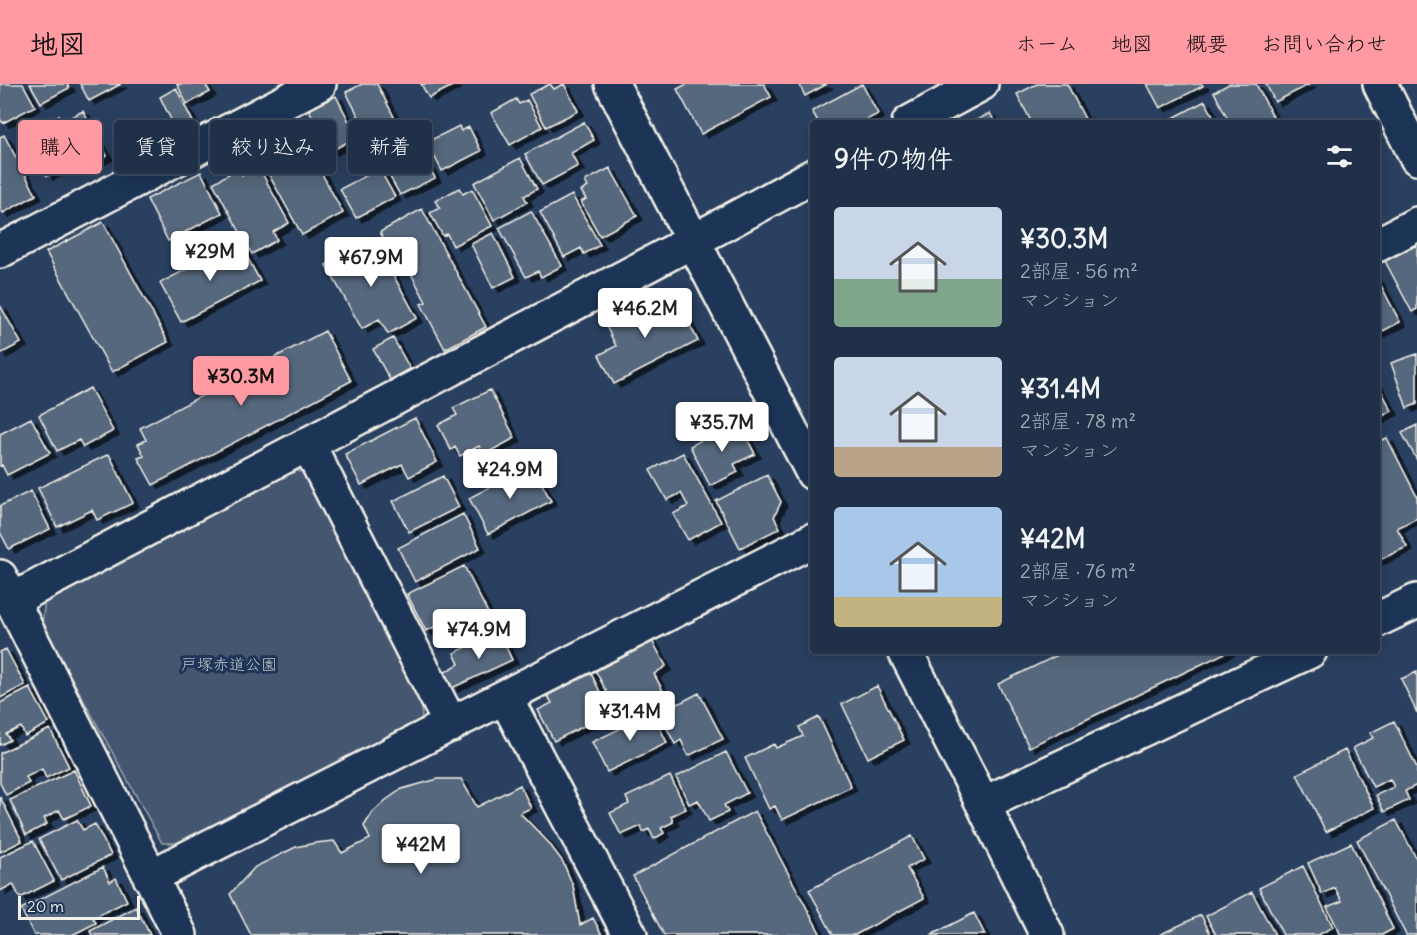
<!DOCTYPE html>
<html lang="ja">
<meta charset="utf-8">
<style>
:root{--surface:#203048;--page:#28384f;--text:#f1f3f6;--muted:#a2a9b4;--line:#3d4b60;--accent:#ff9aa2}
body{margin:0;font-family:Delius,"Klee One",sans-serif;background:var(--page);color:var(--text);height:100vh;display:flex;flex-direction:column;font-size:22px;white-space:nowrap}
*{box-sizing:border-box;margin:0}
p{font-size:20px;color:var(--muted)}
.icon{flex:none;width:33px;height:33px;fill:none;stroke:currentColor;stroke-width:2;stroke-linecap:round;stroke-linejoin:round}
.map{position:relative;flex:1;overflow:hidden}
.details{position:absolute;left:810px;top:36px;width:570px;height:534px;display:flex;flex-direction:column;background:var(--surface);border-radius:6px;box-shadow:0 3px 15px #0003,0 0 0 2px var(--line)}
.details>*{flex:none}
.banner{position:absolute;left:18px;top:36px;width:570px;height:54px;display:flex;gap:12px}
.scale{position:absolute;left:18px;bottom:15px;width:122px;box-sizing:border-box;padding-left:6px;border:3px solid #f4f1e8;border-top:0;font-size:16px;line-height:21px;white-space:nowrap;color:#f4f1e8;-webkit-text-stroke:4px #1d3557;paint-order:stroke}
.price{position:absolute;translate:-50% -51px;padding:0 14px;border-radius:6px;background:#fff;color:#222;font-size:20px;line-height:39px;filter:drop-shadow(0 2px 3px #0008)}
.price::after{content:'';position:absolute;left:50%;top:36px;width:18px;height:14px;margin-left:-9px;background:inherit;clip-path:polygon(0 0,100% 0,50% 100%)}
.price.on{background:var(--accent);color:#111}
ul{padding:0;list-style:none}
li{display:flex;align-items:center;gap:18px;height:150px;padding:0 24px}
li span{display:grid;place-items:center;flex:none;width:168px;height:120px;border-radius:6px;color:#555}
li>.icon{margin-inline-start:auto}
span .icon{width:72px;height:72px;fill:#fffc;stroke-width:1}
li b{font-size:26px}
h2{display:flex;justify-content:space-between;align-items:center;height:72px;padding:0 24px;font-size:26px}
.tag{padding:0 21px;border-radius:6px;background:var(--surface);box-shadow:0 3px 15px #0003,0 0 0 2px var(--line);font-size:21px;line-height:54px}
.tag.on{background:var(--accent);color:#111}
header{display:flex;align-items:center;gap:36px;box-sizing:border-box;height:84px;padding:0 30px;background:var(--accent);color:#111}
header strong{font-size:28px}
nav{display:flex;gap:33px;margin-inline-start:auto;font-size:21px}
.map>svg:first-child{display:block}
.green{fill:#445771;stroke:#9ca4ac;stroke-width:1.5}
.building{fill:#56677d;stroke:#f4f1e8;stroke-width:1.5;filter:url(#shadow)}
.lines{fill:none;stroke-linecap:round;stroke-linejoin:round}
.minor-casing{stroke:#f4f1e8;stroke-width:38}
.minor{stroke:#1d3557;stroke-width:33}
.labels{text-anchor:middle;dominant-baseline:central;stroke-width:6;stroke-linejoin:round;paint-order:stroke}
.park-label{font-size:16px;fill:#bfc3c4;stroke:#1d3557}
</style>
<header>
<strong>地図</strong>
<nav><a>ホーム</a><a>地図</a><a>概要</a><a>お問い合わせ</a></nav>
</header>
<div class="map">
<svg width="1417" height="851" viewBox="0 0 1417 851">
<defs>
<filter id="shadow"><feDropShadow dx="6" dy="4" stdDeviation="0" flood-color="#0009"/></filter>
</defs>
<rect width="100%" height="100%" fill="#2a4060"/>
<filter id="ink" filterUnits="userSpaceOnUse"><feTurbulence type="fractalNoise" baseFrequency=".0167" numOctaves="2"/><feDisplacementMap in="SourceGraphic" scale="12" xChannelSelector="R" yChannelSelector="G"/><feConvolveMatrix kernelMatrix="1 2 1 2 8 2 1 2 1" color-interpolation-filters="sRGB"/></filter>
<g filter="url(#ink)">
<path class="green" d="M 290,386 L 310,389 L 423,615 L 421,641 L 190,759 L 162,759 L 42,540 L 45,515 Z"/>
<path class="building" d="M 0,0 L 23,0 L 35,22 L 3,39 L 0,35 Z
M 30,0 L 67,0 L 69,4 L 41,19 Z
M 80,0 L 121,0 L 89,17 Z
M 177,0 L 205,0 L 210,8 L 187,20 Z
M 362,0 L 377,0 L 394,33 L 366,47 L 346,8 Z
M 421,0 L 456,0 L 429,14 Z
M 550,0 L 554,5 L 564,0 L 578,27 L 546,43 L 529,10 Z
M 687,0 L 764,0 L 771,13 L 701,50 L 677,5 Z
M 799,0 L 827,0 L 805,12 Z
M 862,0 L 878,30 L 860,39 L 819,39 L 812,27 Z
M 1037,0 L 1067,0 L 1087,39 L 1032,39 L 1017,10 Z
M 1147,0 L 1202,0 L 1203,2 L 1160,24 Z
M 1229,0 L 1256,0 L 1273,33 L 1261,39 L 1251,39 L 1250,37 L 1230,39 L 1214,8 Z
M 1266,0 L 1310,0 L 1275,18 Z
M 176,4 L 194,40 L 177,48 L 160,13 Z
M 336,12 L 357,53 L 331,67 L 309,26 Z
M 516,15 L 519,20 L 527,16 L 542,43 L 510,61 L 491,29 Z
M 1205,17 L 1217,39 L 1164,39 Z
M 83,27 L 107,72 L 76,88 L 72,80 L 47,92 L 28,56 L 36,51 L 33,45 L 59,31 L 63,37 Z
M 990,29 L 995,39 L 971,39 Z
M 584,38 L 594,56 L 571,69 L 578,82 L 542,101 L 525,70 Z
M 459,42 L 461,47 L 469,43 L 481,67 L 442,87 L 427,58 Z
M 4,51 L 36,111 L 3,129 L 0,124 L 0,53 Z
M 307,62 L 343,129 L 302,151 L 262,78 L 284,66 L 287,73 Z
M 419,64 L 435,94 L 400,111 L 384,82 Z
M 520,74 L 537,105 L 524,112 L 527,118 L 494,136 L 474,99 Z
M 258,82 L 289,139 L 273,148 L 277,156 L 252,170 L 213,99 L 239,84 L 242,91 Z
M 610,84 L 637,132 L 600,152 L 581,118 L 586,115 L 581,107 L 588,103 L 585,97 Z
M 201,88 L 222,129 L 168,157 L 147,115 Z
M 373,88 L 374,91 L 381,88 L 395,113 L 356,134 L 340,105 Z
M 459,104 L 463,110 L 472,105 L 492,142 L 453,162 L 447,150 L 443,152 L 430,129 L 440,124 L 435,117 Z
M 572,111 L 600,161 L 584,170 L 581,164 L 564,173 L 540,128 Z
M 422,125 L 486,243 L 445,265 L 421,220 L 426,218 L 408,184 L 415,181 L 406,163 L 392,170 L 380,148 Z
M 531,127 L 562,182 L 541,193 L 538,187 L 526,193 L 499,144 Z
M 103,138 L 168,258 L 112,288 L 46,168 Z
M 493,149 L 515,193 L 493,204 L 471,160 Z
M 373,155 L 417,234 L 388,250 L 379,235 L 362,245 L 326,181 Z
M 239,158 L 260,197 L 181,238 L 160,199 Z
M 1417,161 L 1417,225 L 1412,228 L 1385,177 Z
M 1377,194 L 1400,238 L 1377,250 Z
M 648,216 L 656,230 L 678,218 L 698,257 L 614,300 L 599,271 L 616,262 L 604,238 Z
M 0,221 L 21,259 L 0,270 Z
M 325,247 L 351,297 L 153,401 L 138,374 L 144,372 L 138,360 L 146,356 L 140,344 Z
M 393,254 L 410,285 L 390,296 L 373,265 Z
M 1417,270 L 1417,320 L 1407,324 L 1391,279 Z
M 1377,299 L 1392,327 L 1377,335 Z
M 90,304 L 113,347 L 83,363 L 79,356 L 57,367 L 39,331 Z
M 490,306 L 515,354 L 483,371 L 479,362 L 460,372 L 455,363 L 451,366 L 438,341 L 457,331 L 453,324 Z
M 31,334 L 50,369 L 7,391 L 2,381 L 0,382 L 0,350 Z
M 415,334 L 437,378 L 409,393 L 402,380 L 361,401 L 345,370 Z
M 738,337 L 755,370 L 734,380 L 738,388 L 710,402 L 690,362 Z
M 1417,341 L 1417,376 L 1402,349 Z
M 1387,354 L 1417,413 L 1417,434 L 1397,444 L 1407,463 L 1377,477 L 1377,358 Z
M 683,369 L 721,438 L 688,456 L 673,430 L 688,422 L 681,409 L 667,416 L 650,386 Z
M 109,370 L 133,419 L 97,436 L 92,426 L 57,443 L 38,404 Z
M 532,381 L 551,417 L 488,450 L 469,414 Z
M 767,391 L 781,418 L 774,433 L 780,444 L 740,464 L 716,417 Z
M 443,392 L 459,423 L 409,448 L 393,417 Z
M 31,407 L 50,445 L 9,465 L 0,448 L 0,422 Z
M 463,430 L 480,464 L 415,498 L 398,464 Z
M 464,482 L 492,537 L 452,556 L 443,539 L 426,547 L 407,510 Z
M 499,548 L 512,576 L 452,604 L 445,588 L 459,580 L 454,569 Z
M 650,553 L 666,582 L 654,590 L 663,607 L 619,631 L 594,584 Z
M 6,565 L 25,601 L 0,614 L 0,568 Z
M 1066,567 L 1229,567 L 1029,663 L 998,600 Z
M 589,585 L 610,629 L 554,657 L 538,626 L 552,619 L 545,607 Z
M 1417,588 L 1417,629 L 1401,595 Z
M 877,602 L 904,656 L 868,674 L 842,620 Z
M 30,604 L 49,639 L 25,652 L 21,643 L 6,650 L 10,656 L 0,661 L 0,619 Z
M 699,609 L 723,655 L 688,672 L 681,656 L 675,660 L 656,623 L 673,615 L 676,621 Z
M 653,629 L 667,659 L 607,688 L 592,658 Z
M 819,633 L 851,703 L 782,736 L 775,722 L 769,725 L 745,674 L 774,660 L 776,664 L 803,652 L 799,643 Z
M 1394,637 L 1417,684 L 1417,701 L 1405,707 L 1409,716 L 1384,728 L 1376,711 L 1394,703 L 1390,695 L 1373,703 L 1353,664 L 1373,654 L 1370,649 Z
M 50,645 L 69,683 L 46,694 L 42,685 L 26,693 L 29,699 L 6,711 L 0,699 L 0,669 Z
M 1345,666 L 1374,724 L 1326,748 L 1297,690 Z
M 726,668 L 747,709 L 724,721 L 728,728 L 709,737 L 698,716 L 689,720 L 676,693 Z
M 74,686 L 91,722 L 64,735 L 59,726 L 44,734 L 47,740 L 26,751 L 10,716 Z
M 670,692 L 686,725 L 671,732 L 673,738 L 661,744 L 664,749 L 654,755 L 649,745 L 643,748 L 641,742 L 621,751 L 610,729 L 629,720 L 626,713 Z
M 438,695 L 461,695 L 477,723 L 520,701 L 531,724 L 520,729 L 548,758 L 563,778 L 573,802 L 580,841 L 593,834 L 602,851 L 251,851 L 230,810 L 255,783 L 296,763 L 315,759 L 334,757 L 342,769 L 370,755 L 364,742 L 373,728 L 386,716 L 402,705 Z
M 0,713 L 22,757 L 0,768 Z
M 755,727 L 821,851 L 664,851 L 633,792 Z
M 77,736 L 83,746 L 95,740 L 111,771 L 61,796 L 39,755 Z
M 1396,736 L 1417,776 L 1417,851 L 1406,851 L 1357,756 Z
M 912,752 L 924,775 L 907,784 L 924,814 L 855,851 L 833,851 L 809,806 Z
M 33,757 L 54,797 L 20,814 L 13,800 L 0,807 L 0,773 Z
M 1351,759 L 1393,845 L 1382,851 L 1341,851 L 1327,823 L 1342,817 L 1335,804 L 1322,810 L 1308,779 Z
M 1303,782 L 1333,843 L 1318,851 L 1283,851 L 1259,804 Z
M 103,783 L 110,798 L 116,794 L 127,817 L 93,834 L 96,839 L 72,851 L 34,851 L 21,825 Z
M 1252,808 L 1275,851 L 1216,851 L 1206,832 Z
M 136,823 L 150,851 L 92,851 L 90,847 Z
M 974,829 L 985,851 L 931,851 Z
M 1201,831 L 1211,851 L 1159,851 Z"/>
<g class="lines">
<g class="minor-casing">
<path id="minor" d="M 612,0 L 813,389
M 1380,0 L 1417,74
M 909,39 L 981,0
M 1377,161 L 1417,140
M 0,167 L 319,0
M 308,360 L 451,641
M 0,493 L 180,851
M 12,516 L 693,157 L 813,92
M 1377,536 L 1417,517
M 905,567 L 983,720 L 1047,851
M 505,613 L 630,851
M 983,720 L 1310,567
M 150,793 L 813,456"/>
</g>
<use href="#minor" class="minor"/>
</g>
</g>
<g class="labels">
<g class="park-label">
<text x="229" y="580">戸塚赤道公園</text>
</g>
</g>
</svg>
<div class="scale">20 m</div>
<b class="price" style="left:210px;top:198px">¥29M</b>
<b class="price" style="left:371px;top:204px">¥67.9M</b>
<b class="price" style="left:645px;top:255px">¥46.2M</b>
<b class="price on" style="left:241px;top:323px">¥30.3M</b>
<b class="price" style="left:722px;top:369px">¥35.7M</b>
<b class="price" style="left:510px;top:416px">¥24.9M</b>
<b class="price" style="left:479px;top:576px">¥74.9M</b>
<b class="price" style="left:630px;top:658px">¥31.4M</b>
<b class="price" style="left:421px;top:791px">¥42M</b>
<div class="banner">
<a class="tag on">購入</a>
<a class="tag">賃貸</a>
<a class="tag">絞り込み</a>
<a class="tag">新着</a>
</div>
<section class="details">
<h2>9件の物件<svg class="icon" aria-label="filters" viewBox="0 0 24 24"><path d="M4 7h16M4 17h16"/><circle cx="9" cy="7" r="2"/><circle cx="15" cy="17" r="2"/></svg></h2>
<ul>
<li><span style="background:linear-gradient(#c9d6e8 60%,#7fa58c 0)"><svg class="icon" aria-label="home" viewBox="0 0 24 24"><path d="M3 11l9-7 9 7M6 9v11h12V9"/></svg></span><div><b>¥30.3M</b><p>2部屋 · 56 m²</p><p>マンション</p></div></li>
<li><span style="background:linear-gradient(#c9d6e8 75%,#b9a48a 0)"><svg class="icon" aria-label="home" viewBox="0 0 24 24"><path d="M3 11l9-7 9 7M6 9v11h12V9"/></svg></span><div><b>¥31.4M</b><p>2部屋 · 78 m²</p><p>マンション</p></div></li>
<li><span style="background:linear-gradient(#a9c7e8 75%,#c2b280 0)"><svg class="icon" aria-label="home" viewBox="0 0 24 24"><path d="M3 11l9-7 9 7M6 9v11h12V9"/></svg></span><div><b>¥42M</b><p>2部屋 · 76 m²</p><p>マンション</p></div></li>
</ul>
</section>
</div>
